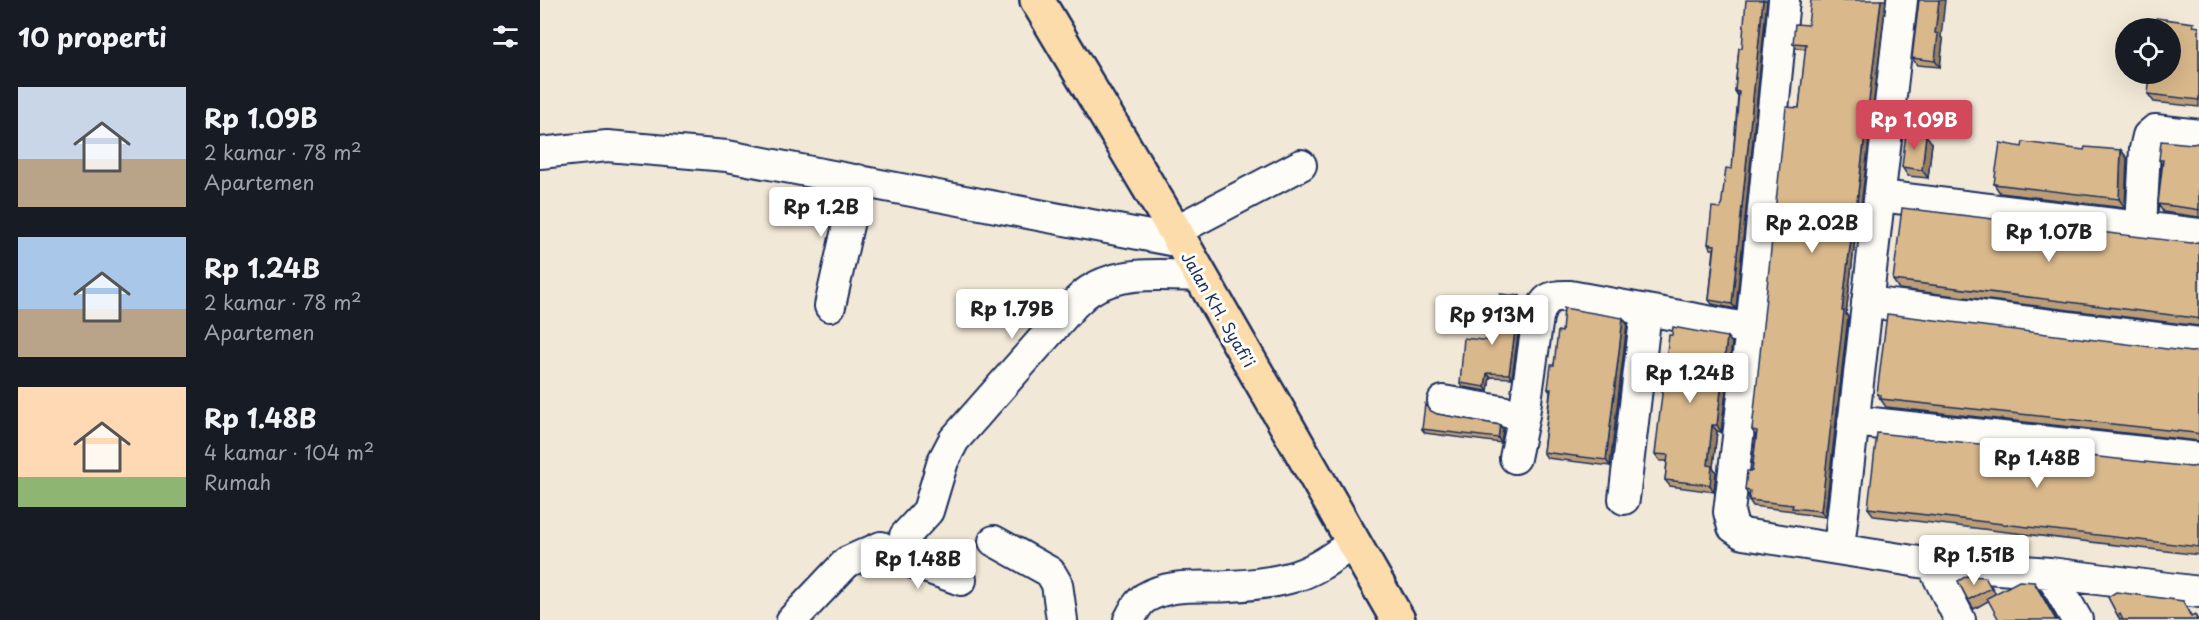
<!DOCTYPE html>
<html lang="id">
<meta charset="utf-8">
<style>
:root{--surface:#171b24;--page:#242831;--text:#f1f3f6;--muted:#9ea1a6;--accent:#d1495b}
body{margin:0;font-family:"Playpen Sans",sans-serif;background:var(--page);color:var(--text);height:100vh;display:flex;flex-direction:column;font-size:22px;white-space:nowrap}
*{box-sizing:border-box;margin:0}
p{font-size:20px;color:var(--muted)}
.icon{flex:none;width:33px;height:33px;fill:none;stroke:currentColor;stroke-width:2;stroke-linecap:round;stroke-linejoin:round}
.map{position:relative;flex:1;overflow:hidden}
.details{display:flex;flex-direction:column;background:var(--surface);width:540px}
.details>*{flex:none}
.fabs{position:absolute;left:1575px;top:18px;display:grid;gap:12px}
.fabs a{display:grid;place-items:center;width:66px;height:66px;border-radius:50%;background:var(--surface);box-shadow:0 6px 24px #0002;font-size:30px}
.price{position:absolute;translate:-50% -51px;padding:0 14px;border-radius:6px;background:#fff;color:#222;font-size:20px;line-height:39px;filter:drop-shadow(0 2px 3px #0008)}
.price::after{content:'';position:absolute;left:50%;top:36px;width:18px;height:14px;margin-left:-9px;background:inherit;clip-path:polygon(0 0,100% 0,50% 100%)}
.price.on{background:var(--accent);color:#fff}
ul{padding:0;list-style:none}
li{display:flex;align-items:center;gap:18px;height:150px;padding:0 18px}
li span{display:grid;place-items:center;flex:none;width:168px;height:120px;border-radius:0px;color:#555}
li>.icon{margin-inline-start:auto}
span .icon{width:72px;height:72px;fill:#fffc;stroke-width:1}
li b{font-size:26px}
h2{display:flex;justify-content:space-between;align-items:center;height:72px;padding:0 18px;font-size:26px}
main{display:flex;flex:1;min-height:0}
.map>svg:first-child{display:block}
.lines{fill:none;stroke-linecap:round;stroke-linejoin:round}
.minor-casing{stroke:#1b2f5e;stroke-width:34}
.major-casing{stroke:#1b2f5e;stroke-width:38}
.minor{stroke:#fdfcf7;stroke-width:30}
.major{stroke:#fddcac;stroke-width:33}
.wall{fill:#bb9e78;stroke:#1b2f5e;stroke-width:1.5}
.shaded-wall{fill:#988162;stroke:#1b2f5e;stroke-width:1.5}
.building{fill:#d9b88c;stroke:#1b2f5e;stroke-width:1.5}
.labels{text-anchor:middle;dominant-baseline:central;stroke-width:6;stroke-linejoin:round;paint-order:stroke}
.street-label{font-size:16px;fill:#1b2f5e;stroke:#fdfcf7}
</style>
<main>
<section class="details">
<h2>10 properti<svg class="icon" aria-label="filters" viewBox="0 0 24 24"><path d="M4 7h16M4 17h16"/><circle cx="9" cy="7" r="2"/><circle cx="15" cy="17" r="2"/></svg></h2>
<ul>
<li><span style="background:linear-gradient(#c9d6e8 60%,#b9a48a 0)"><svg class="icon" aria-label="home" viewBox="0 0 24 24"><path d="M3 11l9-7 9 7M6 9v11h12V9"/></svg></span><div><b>Rp 1.09B</b><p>2 kamar · 78 m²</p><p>Apartemen</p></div></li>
<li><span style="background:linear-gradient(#a9c7e8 60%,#b9a48a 0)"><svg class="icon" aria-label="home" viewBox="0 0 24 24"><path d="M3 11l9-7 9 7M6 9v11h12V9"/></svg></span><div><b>Rp 1.24B</b><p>2 kamar · 78 m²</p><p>Apartemen</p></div></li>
<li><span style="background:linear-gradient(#ffd9b3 75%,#8fb573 0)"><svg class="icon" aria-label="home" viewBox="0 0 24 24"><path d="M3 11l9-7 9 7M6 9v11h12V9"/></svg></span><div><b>Rp 1.48B</b><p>4 kamar · 104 m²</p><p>Rumah</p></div></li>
</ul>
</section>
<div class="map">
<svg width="1659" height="620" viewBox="0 0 1659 620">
<rect width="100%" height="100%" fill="#f2e8d7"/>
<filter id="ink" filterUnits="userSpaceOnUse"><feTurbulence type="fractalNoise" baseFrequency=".0167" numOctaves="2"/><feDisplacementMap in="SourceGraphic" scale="12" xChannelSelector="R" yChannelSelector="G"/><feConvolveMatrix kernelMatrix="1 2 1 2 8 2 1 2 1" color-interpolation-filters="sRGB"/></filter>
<g filter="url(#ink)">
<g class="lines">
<g class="minor-casing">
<path id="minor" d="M 1244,0 L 1211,329 L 1189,512 L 1193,527 L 1203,534 L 1392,564 L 1510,573 L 1659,592
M 0,153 L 67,146 L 187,156 L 641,242
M 1340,196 L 1659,234
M 1601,227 L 1605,149 L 1608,136 L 1615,130 L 1659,135
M 635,231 L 761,165
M 1327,302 L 1659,343
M 290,306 L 318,180
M 903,401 L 984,415
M 1313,421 L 1659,458
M 975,458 L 984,415 L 998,317 C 1004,298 1010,295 1030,296 L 1211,329
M 1084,499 L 1106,311
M 365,536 L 388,511 L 403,461 L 414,440 L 534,304 C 539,300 543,295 549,291 C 580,270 625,275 660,276
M 454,541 L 510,572 L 517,584 L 522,620
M 1299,548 L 1362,0
M 359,555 L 371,562 L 421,580
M 1392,564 L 1420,620
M 1510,573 L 1537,620
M 252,620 L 307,562 L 341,547
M 589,620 C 593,613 597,603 605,598 C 631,582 661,588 690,586 C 710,585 730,583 749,578 C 774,572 793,557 813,543"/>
</g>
<g class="major-casing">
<path id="major" d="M 497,0 L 635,231 L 858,620"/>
</g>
<use href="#minor" class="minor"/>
<use href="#major" class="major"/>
</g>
<path class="wall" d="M 1268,25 L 1318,231 L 1316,231 L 1311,273 L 1306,314 L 1308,317 L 1285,517 L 1256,513 L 1254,511 L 1213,506 L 1209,500 L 1209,496 L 1205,490 L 1212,471 L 1216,436 L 1212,430 L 1259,108 L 1266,49 L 1257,48 L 1253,43 Z
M 1656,27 L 1659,27 L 1659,107 L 1614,102 L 1608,94 Z
M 1401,37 L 1403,40 L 1400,67 L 1377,65 L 1372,58 Z
M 1199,48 L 1196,309 L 1172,304 L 1169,300 L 1174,249 L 1171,249 L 1168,244 L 1181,208 L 1192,169 L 1198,96 L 1195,91 Z
M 1392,143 L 1388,178 L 1368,176 L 1362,167 Z
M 1659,143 L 1659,217 L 1623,212 L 1618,204 L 1622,164 L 1619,160 L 1652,144 Z
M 1482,147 L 1544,150 L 1581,150 L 1587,158 L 1585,208 L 1460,193 L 1454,184 Z
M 1659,242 L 1659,326 L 1359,289 L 1353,280 Z
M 983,300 L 972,378 L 950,377 L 948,391 L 923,387 L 920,383 Z
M 1083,318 L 1087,324 L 1070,466 L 1007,458 L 1003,452 L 1010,392 L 1008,389 L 1022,332 Z
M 1187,337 L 1192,343 L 1181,432 L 1177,431 L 1173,467 L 1176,472 L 1174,492 L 1130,486 L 1125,480 L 1127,461 L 1120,461 L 1115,454 Z
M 1659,351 L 1659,441 L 1346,407 L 1337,394 Z
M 897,414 L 960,425 L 963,429 L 961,443 L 885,433 L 882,429 Z
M 1659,466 L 1659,555 L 1334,516 L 1328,508 Z
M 1451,586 L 1456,594 L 1500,590 L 1448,601 L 1434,609 L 1428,600 Z
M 1568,597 L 1643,601 L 1652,617 L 1655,615 L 1658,620 L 1580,620 Z"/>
<path class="shaded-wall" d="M 1223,0 L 1227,0 L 1196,309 L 1192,304 Z
M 1341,0 L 1346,0 L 1318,231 L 1314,226 Z
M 1399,0 L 1405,0 L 1401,37 L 1403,40 L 1400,67 L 1395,61 L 1395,33 Z
M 1386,135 L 1392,143 L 1388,178 L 1382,170 Z
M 1581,150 L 1587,158 L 1585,208 L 1579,199 Z
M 1313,226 L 1316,231 L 1306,314 L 1308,317 L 1285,517 L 1281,511 L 1307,268 Z
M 980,296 L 983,300 L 972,378 L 969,374 Z
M 1083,318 L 1087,324 L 1070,466 L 1066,460 Z
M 1187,337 L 1192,343 L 1181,432 L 1177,425 Z
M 947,373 L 950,377 L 948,391 L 945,387 Z
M 960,425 L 963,429 L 961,443 L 958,438 Z
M 1172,425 L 1177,431 L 1173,467 L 1176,472 L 1174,492 L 1170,485 L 1168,465 Z
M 1494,582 L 1500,590 L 1517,620 L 1516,620 Z"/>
<path class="building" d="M 1206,0 L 1223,0 L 1192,304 L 1169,300 L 1175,245 L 1168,244 L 1172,207 L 1181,208 L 1186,168 L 1192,169 L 1199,92 L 1195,91 L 1199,48 L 1202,48 Z
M 1271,0 L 1341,0 L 1314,226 L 1313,226 L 1307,268 L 1302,311 L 1304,311 L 1281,511 L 1252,508 L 1253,505 L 1209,500 L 1210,491 L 1205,490 L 1207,471 L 1212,471 L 1217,431 L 1212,430 L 1246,107 L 1259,108 L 1266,44 L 1253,43 L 1255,24 L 1268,25 Z
M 1379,0 L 1399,0 L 1395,33 L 1398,34 L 1395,61 L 1372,58 Z
M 1616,18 L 1654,23 L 1653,26 L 1659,27 L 1659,100 L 1608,94 L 1610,74 L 1630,74 L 1630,28 L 1615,28 Z
M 1366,132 L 1386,135 L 1382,170 L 1362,167 Z
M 1621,141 L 1652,144 L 1659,143 L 1659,210 L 1655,209 L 1618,204 L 1623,160 L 1619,160 Z
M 1483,142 L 1544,150 L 1545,147 L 1581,150 L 1579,199 L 1454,184 L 1460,143 L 1482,147 Z
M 1362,208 L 1651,243 L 1659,242 L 1659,319 L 1655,318 L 1353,280 Z
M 960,294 L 980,296 L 969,374 L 947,373 L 945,387 L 920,383 L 924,338 L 952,341 Z
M 1024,308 L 1083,318 L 1066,460 L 1003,452 L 1011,389 L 1008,389 L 1011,365 L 1014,365 L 1018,331 L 1022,332 Z
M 1347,314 L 1651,352 L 1659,351 L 1659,434 L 1655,433 L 1341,399 L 1341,395 L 1337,394 Z
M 1133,327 L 1187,337 L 1177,425 L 1172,425 L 1168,465 L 1172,466 L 1170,485 L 1125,480 L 1128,455 L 1115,454 L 1129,335 L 1132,335 Z
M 885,404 L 889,410 L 897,414 L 960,425 L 958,438 L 882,429 Z
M 1337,433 L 1651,467 L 1659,466 L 1659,547 L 1328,508 Z
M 1427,576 L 1445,577 L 1451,588 L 1428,600 L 1418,581 Z
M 1479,581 L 1494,582 L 1516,620 L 1459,620 L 1447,598 Z
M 1576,592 L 1643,601 L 1651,617 L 1655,615 L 1657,620 L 1583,620 L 1580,614 L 1578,616 L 1568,597 Z"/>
</g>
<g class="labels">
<g class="street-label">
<text transform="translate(679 309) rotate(60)">Jalan KH. Syafi'i</text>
</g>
</g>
</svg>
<div class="fabs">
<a><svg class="icon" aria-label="locate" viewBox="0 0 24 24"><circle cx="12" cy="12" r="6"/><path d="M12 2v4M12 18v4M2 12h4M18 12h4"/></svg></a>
</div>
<b class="price on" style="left:1374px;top:151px">Rp 1.09B</b>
<b class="price" style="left:281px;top:238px">Rp 1.2B</b>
<b class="price" style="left:1272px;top:254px">Rp 2.02B</b>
<b class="price" style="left:1509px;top:263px">Rp 1.07B</b>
<b class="price" style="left:472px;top:340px">Rp 1.79B</b>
<b class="price" style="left:952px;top:346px">Rp 913M</b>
<b class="price" style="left:1150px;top:404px">Rp 1.24B</b>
<b class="price" style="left:1497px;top:489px">Rp 1.48B</b>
<b class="price" style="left:1434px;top:586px">Rp 1.51B</b>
<b class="price" style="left:378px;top:590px">Rp 1.48B</b>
</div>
</main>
